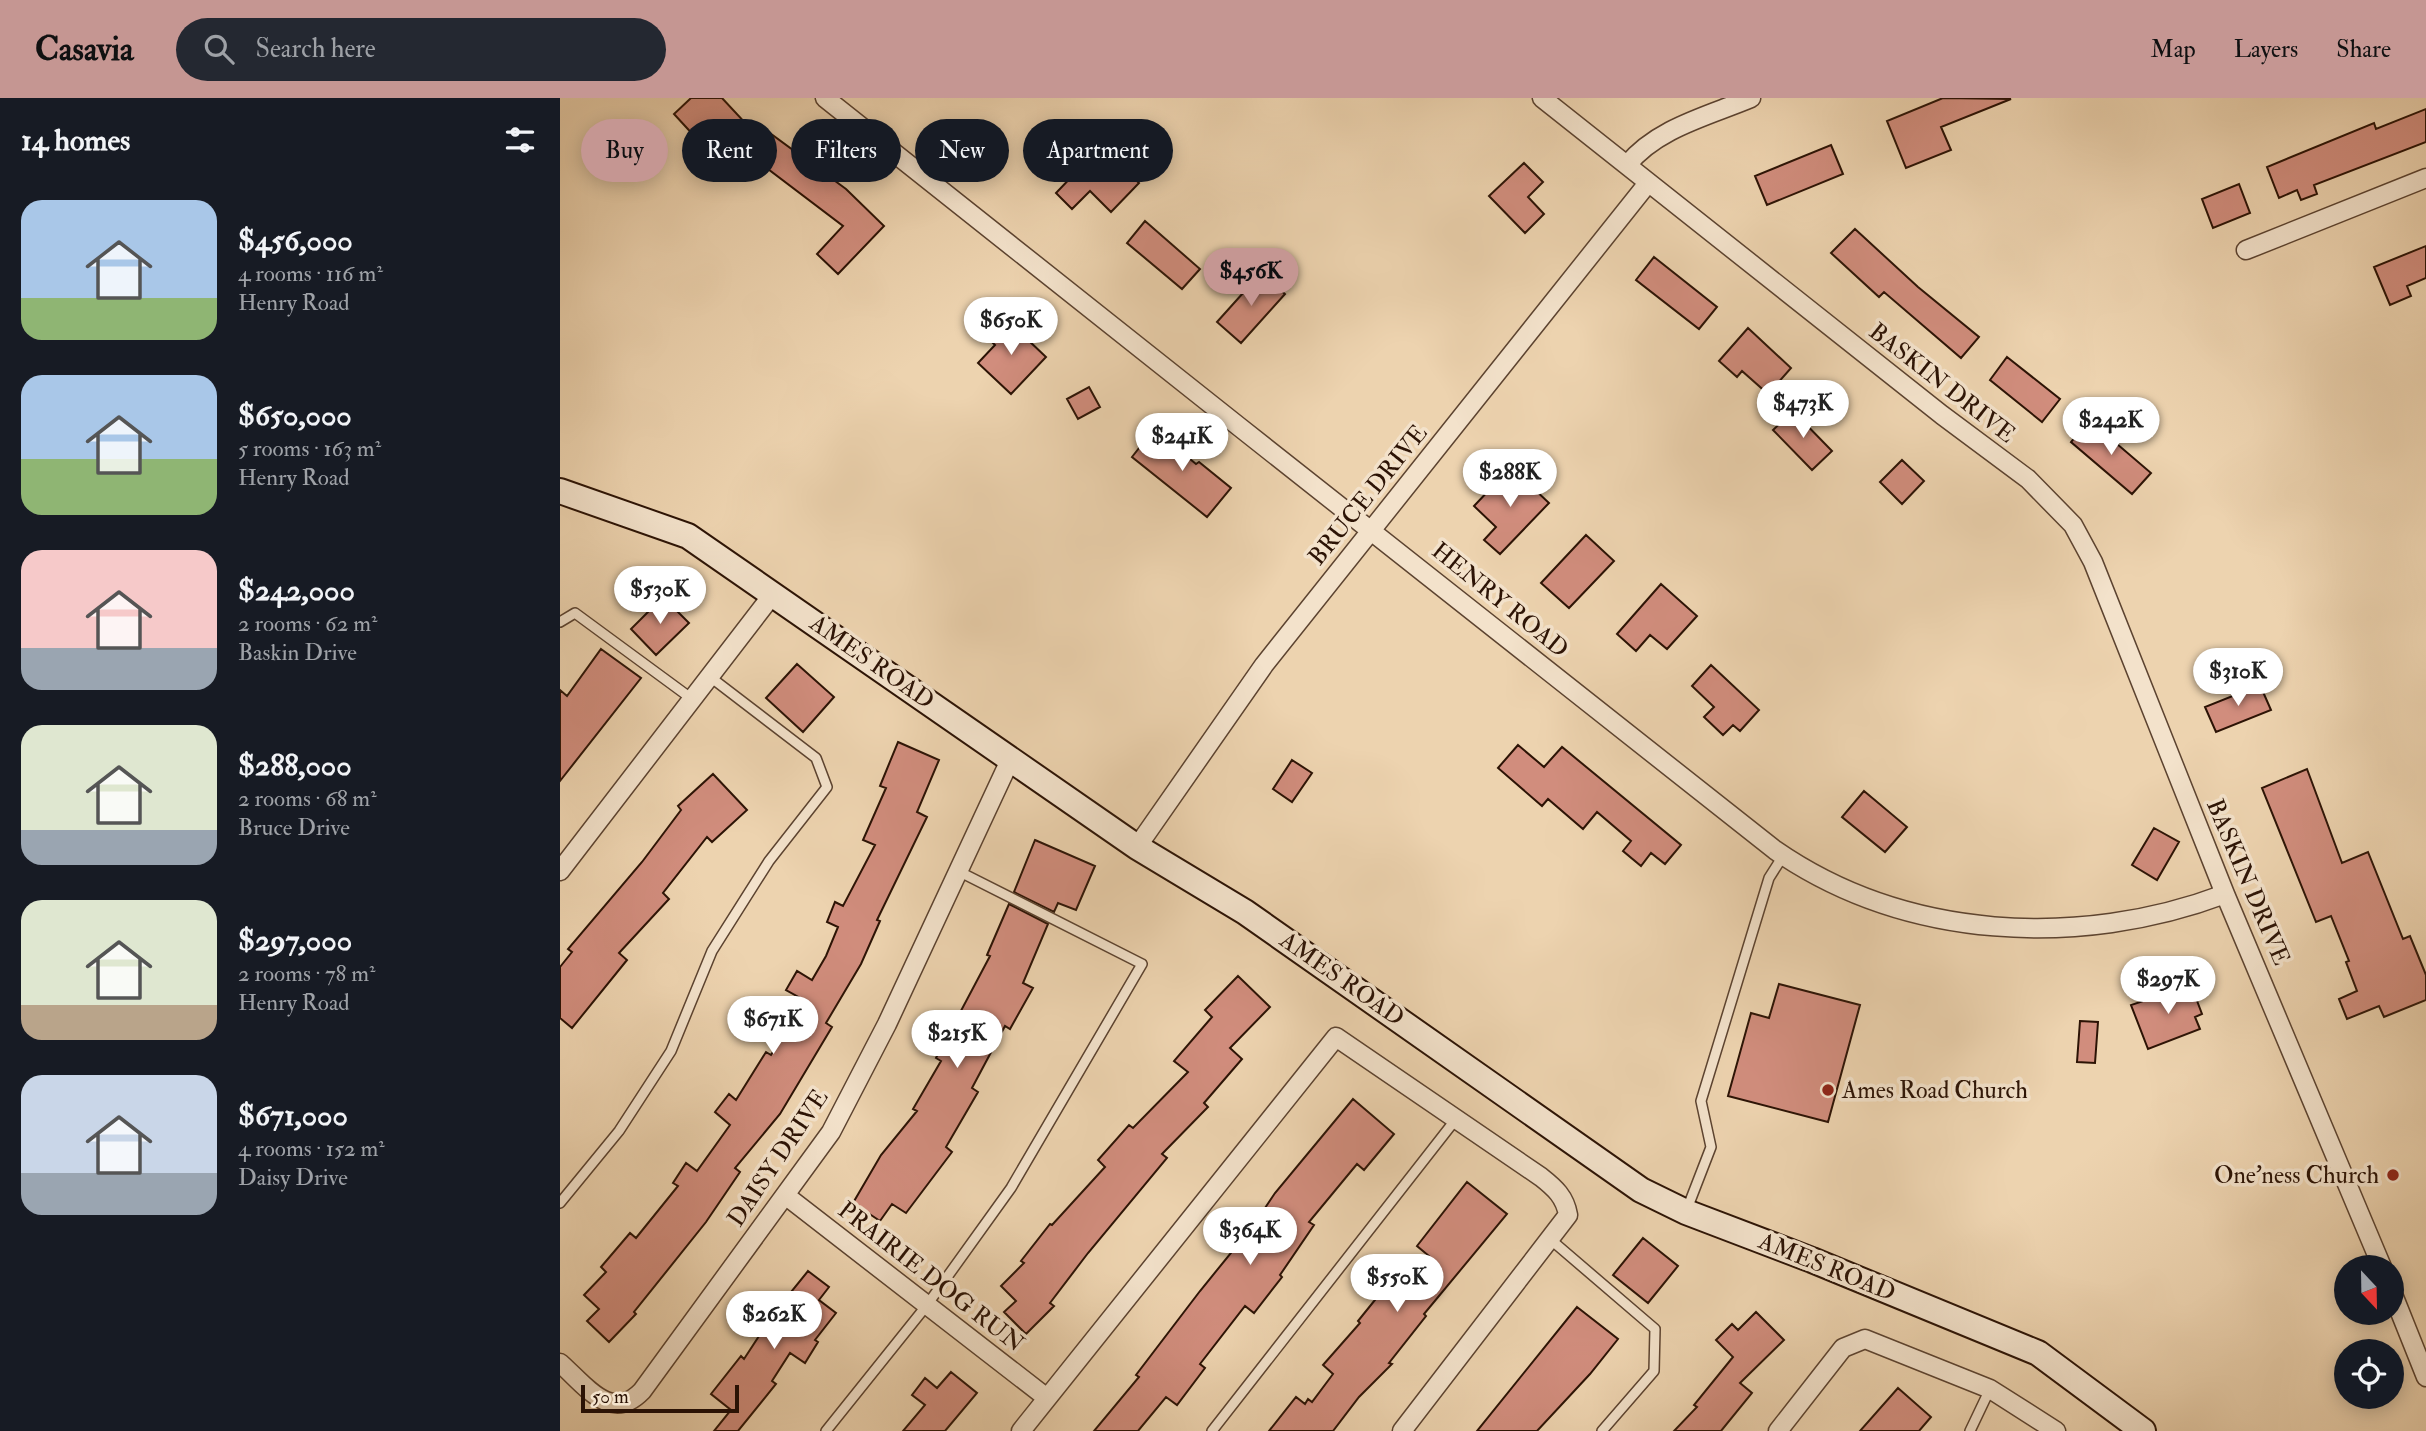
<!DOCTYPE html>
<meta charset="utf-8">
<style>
:root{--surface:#171b24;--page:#242831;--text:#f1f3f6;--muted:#9ea1a6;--accent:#c59692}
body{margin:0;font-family:"IM FELL Double Pica",serif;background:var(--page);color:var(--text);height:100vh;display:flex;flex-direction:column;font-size:26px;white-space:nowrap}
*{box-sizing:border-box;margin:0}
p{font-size:23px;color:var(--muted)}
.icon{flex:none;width:38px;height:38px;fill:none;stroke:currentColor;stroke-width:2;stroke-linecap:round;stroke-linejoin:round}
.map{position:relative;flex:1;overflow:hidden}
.drawer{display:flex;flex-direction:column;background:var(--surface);width:560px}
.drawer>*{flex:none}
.top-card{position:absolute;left:21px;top:21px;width:665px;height:63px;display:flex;gap:14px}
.needle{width:46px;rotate:158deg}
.tools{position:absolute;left:1774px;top:1157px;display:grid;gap:14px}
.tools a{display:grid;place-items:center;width:70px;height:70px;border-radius:50%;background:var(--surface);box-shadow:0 4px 18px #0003;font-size:35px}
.scale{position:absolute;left:21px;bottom:18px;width:158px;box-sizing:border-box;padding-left:7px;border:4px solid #2c1305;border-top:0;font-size:19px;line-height:24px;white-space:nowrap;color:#2c1305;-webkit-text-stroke:5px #f3e2cb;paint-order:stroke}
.price{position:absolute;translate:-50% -60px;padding:0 16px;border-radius:24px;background:#fff;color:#222;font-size:23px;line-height:46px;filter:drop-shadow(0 2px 4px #0008)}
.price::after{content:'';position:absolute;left:50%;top:42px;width:21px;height:16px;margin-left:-10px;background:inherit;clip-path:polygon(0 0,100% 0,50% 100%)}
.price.selected{background:var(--accent);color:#111}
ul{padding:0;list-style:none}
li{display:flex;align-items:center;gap:21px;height:175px;padding:0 21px}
li span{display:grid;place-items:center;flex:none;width:196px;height:140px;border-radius:21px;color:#555}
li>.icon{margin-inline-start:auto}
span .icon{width:84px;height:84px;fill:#fffc;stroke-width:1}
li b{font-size:30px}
h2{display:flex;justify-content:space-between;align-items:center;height:84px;padding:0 21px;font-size:30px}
.pill{padding:0 24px;border-radius:32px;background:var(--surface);box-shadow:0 4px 18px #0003;font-size:24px;line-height:63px}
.pill.selected{background:var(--accent);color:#111}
header{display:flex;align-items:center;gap:42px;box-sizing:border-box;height:98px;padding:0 35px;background:var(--accent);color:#111}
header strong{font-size:33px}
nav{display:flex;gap:38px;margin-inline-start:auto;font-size:24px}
.search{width:490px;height:63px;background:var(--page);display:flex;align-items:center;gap:18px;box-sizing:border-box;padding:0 24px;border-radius:38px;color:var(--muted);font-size:26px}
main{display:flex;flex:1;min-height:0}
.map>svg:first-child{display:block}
.building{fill:#d18d7d;stroke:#2c1305;stroke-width:2}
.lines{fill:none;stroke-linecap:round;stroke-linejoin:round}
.lane-casing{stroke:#5c4330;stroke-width:12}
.street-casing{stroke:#5c4330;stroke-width:21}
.secondary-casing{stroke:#2c1305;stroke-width:28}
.lane{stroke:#f3e2cb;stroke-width:9}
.street{stroke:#f3e2cb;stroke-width:18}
.secondary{stroke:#f3e2cb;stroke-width:24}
.poi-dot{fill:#8f2418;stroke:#f3e2cb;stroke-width:2.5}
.labels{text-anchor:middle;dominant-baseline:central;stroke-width:7;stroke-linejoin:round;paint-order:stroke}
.street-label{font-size:24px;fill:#2c1305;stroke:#f3e2cb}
.poi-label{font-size:24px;fill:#2c1305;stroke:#f3e2cb;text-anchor:start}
</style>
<header>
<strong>Casavia</strong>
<div class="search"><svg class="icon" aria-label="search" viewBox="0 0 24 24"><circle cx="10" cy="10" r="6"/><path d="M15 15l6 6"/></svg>Search here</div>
<nav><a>Map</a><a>Layers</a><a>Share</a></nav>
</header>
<main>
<section class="drawer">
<h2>14 homes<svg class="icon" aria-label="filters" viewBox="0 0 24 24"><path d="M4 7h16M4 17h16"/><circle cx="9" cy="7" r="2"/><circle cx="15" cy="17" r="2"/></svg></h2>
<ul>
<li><span style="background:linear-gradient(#a9c7e8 70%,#8fb573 0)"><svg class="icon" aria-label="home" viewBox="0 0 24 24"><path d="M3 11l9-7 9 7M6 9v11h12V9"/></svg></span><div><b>$456,000</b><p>4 rooms · 116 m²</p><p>Henry Road</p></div></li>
<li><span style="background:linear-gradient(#a9c7e8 60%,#8fb573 0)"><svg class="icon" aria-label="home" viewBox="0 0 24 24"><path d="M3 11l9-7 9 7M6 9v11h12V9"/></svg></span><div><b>$650,000</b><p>5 rooms · 163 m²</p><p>Henry Road</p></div></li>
<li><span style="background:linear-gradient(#f6c9c9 70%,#9aa5b1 0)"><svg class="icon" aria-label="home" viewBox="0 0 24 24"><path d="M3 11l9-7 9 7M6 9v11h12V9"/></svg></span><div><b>$242,000</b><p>2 rooms · 62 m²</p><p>Baskin Drive</p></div></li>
<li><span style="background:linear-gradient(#dfe7d0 75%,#9aa5b1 0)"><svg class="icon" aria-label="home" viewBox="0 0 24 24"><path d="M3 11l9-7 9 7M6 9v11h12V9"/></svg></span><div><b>$288,000</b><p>2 rooms · 68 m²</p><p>Bruce Drive</p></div></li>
<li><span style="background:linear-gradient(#dfe7d0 75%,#b9a48a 0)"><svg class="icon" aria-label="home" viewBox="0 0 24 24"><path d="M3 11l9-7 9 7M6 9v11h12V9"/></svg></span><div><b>$297,000</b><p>2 rooms · 78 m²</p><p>Henry Road</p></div></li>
<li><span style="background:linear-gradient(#c9d6e8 70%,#9aa5b1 0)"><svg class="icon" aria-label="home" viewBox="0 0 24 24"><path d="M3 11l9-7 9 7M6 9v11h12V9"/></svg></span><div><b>$671,000</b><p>4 rooms · 152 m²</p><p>Daisy Drive</p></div></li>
</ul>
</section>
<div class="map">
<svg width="1866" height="1333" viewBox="0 0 1866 1333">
<rect width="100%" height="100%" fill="#edd3af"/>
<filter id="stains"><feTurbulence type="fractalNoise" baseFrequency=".00286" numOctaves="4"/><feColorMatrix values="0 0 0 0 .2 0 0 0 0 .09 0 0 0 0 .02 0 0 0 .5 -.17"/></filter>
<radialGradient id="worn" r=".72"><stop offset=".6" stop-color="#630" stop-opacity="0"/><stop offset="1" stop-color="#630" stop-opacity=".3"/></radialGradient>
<path class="building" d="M 131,0 L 162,0 L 201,42 L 207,33 L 286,91 L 324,128 L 278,176 L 257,156 L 283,128 L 166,39 L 149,54 L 114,16 Z
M 1383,0 L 1451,1 L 1381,29 L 1391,52 L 1346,70 L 1327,23 Z
M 1866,11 L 1866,44 L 1754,87 L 1757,96 L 1741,102 L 1737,92 L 1719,100 L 1707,69 L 1814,25 L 1816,31 Z
M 1271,47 L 1283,76 L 1207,107 L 1195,78 Z
M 541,48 L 579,85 L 551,114 L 530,93 L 512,111 L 496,95 Z
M 964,65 L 983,84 L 968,99 L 984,116 L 965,135 L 929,98 Z
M 1679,86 L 1690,115 L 1653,130 L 1642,101 Z
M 585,123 L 640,171 L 622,191 L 567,145 Z
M 1295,131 L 1358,189 L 1419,239 L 1401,260 L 1324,194 L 1319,199 L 1271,155 Z
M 1866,148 L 1866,180 L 1847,188 L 1851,198 L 1830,207 L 1814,169 Z
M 1094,159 L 1157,209 L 1139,231 L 1076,182 Z
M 701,175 L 725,196 L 681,245 L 657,224 Z
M 446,221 L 486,259 L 451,296 L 418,265 L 435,247 L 428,240 Z
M 1188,230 L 1231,270 L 1208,296 L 1182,273 L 1177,279 L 1159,263 Z
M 1447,259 L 1500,301 L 1482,324 L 1430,282 Z
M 529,289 L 540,309 L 518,321 L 507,301 Z
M 1233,313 L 1272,353 L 1252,372 L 1213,332 Z
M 1529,322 L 1591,375 L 1572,396 L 1511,344 Z
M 594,331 L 636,366 L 639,364 L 671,390 L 647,419 L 572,359 Z
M 1342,362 L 1364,383 L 1342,406 L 1320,384 Z
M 951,369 L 989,405 L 940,456 L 924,442 L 936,429 L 914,408 Z
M 1026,437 L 1054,463 L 1009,510 L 981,485 Z
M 1101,486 L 1137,518 L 1107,551 L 1090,537 L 1076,553 L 1057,536 Z
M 103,499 L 129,525 L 96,557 L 71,531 Z
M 41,551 L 81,580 L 0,683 L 0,592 L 7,598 Z
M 237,566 L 274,599 L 243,634 L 206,600 Z
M 1151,567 L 1199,612 L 1180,633 L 1173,627 L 1163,637 L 1144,619 L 1154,609 L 1132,588 Z
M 1700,587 L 1711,612 L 1656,634 L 1645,609 Z
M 338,644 L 379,662 L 357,714 L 367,719 L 317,822 L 320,823 L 301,866 L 266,925 L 272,929 L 220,1016 L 175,1070 L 180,1074 L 146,1124 L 74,1214 L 76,1216 L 49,1244 L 27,1223 L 39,1211 L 24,1197 L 46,1174 L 41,1169 L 70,1135 L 76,1140 L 118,1088 L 113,1085 L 126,1065 L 137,1073 L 170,1027 L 155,1014 L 169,996 L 176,1002 L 206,954 L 211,957 L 244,902 L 226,892 L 237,873 L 252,882 L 266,858 L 278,829 L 267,824 L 275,804 L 283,808 L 315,747 L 303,742 L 326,690 L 320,688 Z
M 958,647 L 984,669 L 1002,649 L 1121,747 L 1105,766 L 1091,755 L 1081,768 L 1063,753 L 1071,743 L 1037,714 L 1023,731 L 988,701 L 982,708 L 938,670 Z
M 732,662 L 752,675 L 732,704 L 713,691 Z
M 1747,671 L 1782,765 L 1808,754 L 1843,841 L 1850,838 L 1866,877 L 1866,902 L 1824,919 L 1819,908 L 1787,921 L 1779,901 L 1797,893 L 1786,864 L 1789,863 L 1771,818 L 1756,824 L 1702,690 Z
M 153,676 L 187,712 L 152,744 L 147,739 L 103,795 L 109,801 L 59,855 L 67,862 L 12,930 L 0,920 L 0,869 L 12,854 L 8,851 L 82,764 L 121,712 L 118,708 Z
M 1304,693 L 1347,729 L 1325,754 L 1282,719 Z
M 1594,730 L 1619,744 L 1597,782 L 1572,767 Z
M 475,742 L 535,768 L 516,812 L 498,805 L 494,814 L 454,794 Z
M 449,806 L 488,826 L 463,885 L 473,890 L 450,931 L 445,928 L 412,990 L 418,994 L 386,1049 L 392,1054 L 346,1115 L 332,1106 L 320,1123 L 293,1105 L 321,1057 L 357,1013 L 353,1011 L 381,963 L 376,960 L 430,858 L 427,857 Z
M 678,878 L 710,909 L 670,950 L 682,961 L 644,1005 L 648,1009 L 602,1056 L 607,1060 L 528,1155 L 490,1205 L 494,1208 L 466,1236 L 444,1214 L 456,1203 L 441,1188 L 464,1165 L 461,1163 L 490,1126 L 492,1127 L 545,1069 L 538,1062 L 569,1027 L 573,1030 L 628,974 L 614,963 L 652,919 L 645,912 Z
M 1219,886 L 1300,907 L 1268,1024 L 1168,998 L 1191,915 L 1209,920 Z
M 1631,887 L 1642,916 L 1635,919 L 1640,931 L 1588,951 L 1571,907 Z
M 1520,923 L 1538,924 L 1535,965 L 1517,964 Z
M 793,1001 L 834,1036 L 804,1072 L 797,1066 L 749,1124 L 754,1127 L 720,1177 L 722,1179 L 694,1215 L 685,1208 L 640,1266 L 645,1270 L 617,1307 L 606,1299 L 578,1333 L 534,1333 L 579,1279 L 576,1277 L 640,1193 L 679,1145 L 681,1146 L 715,1095 Z
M 907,1084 L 947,1116 L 864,1216 L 866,1218 L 829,1265 L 832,1266 L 799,1299 L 773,1333 L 709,1333 L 736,1299 L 745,1306 L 748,1301 L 752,1304 L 773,1276 L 763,1267 L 800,1225 L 798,1223 L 827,1187 L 836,1195 L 869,1158 L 857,1148 Z
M 1083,1140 L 1118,1168 L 1088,1205 L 1053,1177 Z
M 248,1173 L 269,1189 L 259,1202 L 276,1215 L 255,1242 L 258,1244 L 245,1265 L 230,1255 L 212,1283 L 216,1286 L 178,1333 L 154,1333 L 171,1312 L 151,1296 L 181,1258 L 184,1261 L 214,1215 Z
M 1017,1209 L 1058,1241 L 1030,1276 L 977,1333 L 917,1333 Z
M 1196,1214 L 1224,1242 L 1180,1285 L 1192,1295 L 1161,1333 L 1114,1333 L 1137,1309 L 1134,1307 L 1173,1259 L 1156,1242 L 1172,1226 L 1178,1232 Z
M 391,1274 L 417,1295 L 385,1333 L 343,1333 L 365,1307 L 352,1297 L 365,1280 L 377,1290 Z
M 1338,1290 L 1371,1319 L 1359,1333 L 1300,1333 Z"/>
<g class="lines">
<g class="lane-casing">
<path id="lane" d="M 0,524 L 15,515 L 132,601
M 0,1105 L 59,1033 L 111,953 L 152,853 L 209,763 L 267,689 L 256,660 L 149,578
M 1127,1111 L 1151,1049 L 1141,1003 L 1209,780 L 1223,758
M 990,1141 L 1095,1231 L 1094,1273 L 1042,1333
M 266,1333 L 367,1207 L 451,1090 L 582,866 L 398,773
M 652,1333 L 896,1021
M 1410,1333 L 1430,1291"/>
</g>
<g class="street-casing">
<path id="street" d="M 265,0 C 580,253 899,500 1215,752 C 1345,842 1519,851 1665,796
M 982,0 L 1382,317 L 1468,381 L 1513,427 L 1533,464 L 1665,796 L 1822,1169
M 1067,67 C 1097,30 1148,18 1191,0
M 1686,152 L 1866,80
M 577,749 L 704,567 L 1088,85
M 0,773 L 213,496
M 225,1097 L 487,1300
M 1832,1194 L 1866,1279
M 0,1265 C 26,1288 51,1325 82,1293 L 271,1034 L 327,926 L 451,660
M 461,1333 L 776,939 L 981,1079 C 995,1090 1005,1099 1008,1117 L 842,1333
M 1218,1333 L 1283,1250 L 1305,1241 L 1430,1291 L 1496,1333"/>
</g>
<g class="secondary-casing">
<path id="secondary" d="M 0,393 L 128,438 L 577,749 L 685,814 L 1081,1092 L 1126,1114 L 1252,1162 L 1478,1255 L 1583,1333"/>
</g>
<use href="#lane" class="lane"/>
<use href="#street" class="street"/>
<use href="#secondary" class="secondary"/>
</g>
<g class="poi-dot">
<circle cx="1268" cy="992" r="7"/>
<circle cx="1833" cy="1077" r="7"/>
</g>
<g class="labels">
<g class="street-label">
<text transform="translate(1382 285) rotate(38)">BASKIN DRIVE</text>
<text transform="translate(808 397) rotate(-51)">BRUCE DRIVE</text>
<text transform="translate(940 502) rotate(39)">HENRY ROAD</text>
<text transform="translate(312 564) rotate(35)">AMES ROAD</text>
<text transform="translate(1688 784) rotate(67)">BASKIN DRIVE</text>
<text transform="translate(782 881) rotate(35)">AMES ROAD</text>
<text transform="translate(218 1060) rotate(-56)">DAISY DRIVE</text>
<text transform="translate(1267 1169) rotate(22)">AMES ROAD</text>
<text transform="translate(371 1179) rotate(38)">PRAIRIE DOG RUN</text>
</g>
<g class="poi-label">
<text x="1282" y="992">Ames Road Church</text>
<text x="1819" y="1077" text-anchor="end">One'ness Church</text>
</g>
</g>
<rect width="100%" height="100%" filter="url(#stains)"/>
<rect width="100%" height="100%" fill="url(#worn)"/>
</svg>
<div class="tools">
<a><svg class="needle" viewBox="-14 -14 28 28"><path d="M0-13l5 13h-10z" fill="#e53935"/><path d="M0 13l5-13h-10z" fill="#9ea1a6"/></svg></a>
<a><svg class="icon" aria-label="locate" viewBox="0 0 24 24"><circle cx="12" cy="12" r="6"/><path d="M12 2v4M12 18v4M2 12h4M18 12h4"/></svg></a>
</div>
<div class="scale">50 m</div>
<b class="price selected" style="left:691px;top:210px">$456K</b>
<b class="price" style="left:451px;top:259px">$650K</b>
<b class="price" style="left:1243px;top:342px">$473K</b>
<b class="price" style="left:1551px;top:359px">$242K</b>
<b class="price" style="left:622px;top:375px">$241K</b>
<b class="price" style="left:950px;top:411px">$288K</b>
<b class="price" style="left:100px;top:528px">$530K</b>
<b class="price" style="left:1678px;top:610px">$310K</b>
<b class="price" style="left:1608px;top:918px">$297K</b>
<b class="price" style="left:213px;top:958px">$671K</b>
<b class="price" style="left:397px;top:972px">$215K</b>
<b class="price" style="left:690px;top:1169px">$364K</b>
<b class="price" style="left:837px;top:1216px">$550K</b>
<b class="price" style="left:214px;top:1253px">$262K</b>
<div class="top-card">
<a class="pill selected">Buy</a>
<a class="pill">Rent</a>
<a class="pill">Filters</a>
<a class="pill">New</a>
<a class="pill">Apartment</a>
</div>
</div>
</main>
